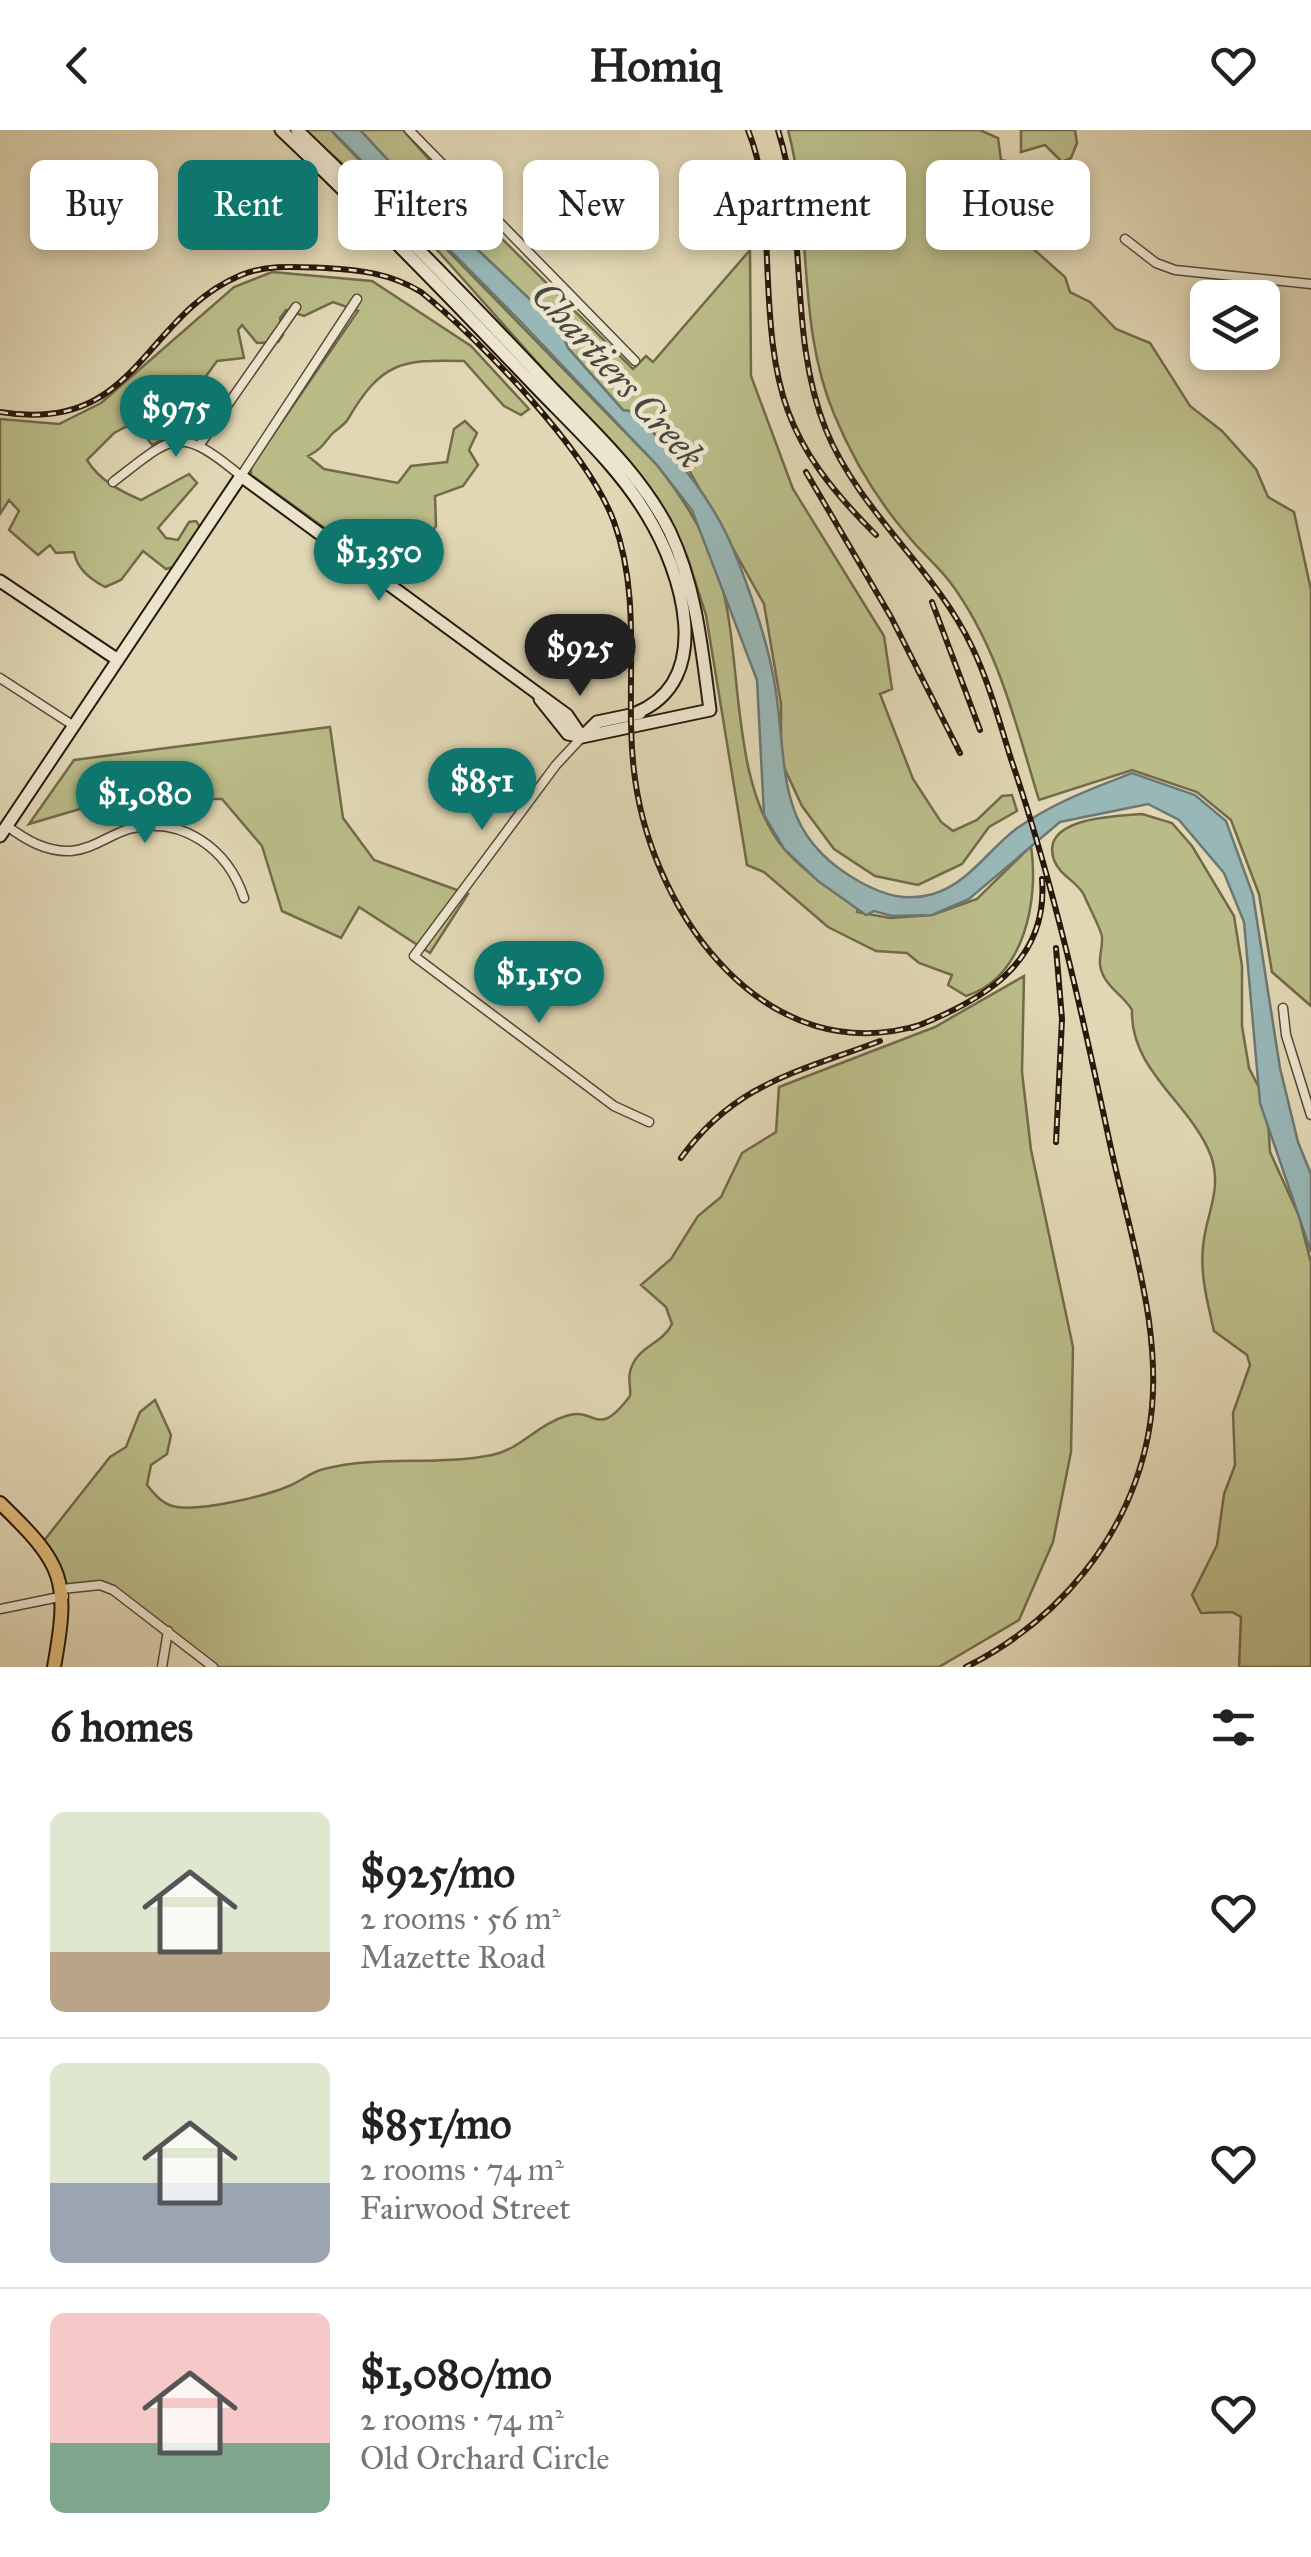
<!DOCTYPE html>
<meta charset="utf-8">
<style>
:root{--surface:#fff;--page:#f6f6f6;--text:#222;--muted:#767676;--line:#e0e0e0;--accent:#0f766e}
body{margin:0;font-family:"IM FELL Great Primer",serif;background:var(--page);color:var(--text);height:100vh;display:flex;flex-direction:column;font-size:38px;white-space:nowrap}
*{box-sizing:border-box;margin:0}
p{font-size:32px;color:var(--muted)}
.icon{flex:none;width:55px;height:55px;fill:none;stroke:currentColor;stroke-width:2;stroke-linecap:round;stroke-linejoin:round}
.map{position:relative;height:1537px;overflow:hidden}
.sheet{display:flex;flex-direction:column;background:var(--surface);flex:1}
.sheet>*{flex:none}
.banner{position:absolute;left:30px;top:30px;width:1252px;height:90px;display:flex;gap:20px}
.tools{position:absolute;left:1190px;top:150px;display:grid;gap:20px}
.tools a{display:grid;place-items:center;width:90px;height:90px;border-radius:15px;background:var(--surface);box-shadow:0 5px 15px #0003;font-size:50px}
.price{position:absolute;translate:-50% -85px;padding:0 22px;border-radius:35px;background:var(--accent);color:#fff;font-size:32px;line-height:65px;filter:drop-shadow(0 2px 5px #0008)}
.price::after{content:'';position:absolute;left:50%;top:60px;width:30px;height:22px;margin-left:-15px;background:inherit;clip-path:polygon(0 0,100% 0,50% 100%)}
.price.current{background:#222;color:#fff}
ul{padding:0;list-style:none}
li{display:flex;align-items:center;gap:30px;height:250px;padding:0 50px}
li+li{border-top:2px solid var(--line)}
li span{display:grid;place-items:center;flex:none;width:280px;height:200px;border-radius:15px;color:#555}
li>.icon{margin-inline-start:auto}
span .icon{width:120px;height:120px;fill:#fffc;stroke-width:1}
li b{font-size:42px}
h2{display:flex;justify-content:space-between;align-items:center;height:120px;padding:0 50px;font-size:42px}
.chip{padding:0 35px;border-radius:15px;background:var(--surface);box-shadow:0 5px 15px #0003;font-size:35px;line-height:90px}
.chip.current{background:var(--accent);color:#fff}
header{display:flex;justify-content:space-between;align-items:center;height:130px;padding:0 50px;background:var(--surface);font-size:45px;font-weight:700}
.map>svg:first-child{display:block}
.green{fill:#babc88;stroke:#726a4a;stroke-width:2.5}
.water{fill:#98b7b7;stroke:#6c7872;stroke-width:2.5}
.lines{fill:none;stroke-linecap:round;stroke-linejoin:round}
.street-casing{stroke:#574835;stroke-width:11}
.secondary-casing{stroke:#29190b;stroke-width:15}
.primary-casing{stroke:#29190b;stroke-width:16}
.street{stroke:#ece5ce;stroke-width:8}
.secondary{stroke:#ece5ce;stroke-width:11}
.primary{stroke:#e0bc7a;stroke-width:12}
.rail-casing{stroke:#29190b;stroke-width:6}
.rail{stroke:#ece5ce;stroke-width:2.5;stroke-dasharray:8;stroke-linecap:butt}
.labels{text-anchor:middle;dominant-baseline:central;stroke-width:9;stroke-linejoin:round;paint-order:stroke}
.water-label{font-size:38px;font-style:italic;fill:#4a483f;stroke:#ece5ce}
</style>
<header><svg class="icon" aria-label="back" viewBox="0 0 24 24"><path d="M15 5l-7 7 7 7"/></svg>Homiq<svg class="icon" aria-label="heart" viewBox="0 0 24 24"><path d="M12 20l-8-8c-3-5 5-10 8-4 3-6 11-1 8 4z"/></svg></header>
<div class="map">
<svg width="1311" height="1537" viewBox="0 0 1311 1537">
<rect width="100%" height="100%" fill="#e1d7b4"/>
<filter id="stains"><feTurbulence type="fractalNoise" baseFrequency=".002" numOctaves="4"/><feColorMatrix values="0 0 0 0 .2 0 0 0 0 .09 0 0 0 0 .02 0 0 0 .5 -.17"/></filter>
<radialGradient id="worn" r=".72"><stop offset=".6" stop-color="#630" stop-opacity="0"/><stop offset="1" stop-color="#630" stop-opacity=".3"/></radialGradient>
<path class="green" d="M 305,0 L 331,0 L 339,9 L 657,335 C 686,372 710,410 722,456 C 743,535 730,657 786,721 C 807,744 832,760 859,776 L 857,782 L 890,788 L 932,785 L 977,769 L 1031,716 C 1039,769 1025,847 966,866 L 948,855 L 952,845 L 919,833 L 907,823 L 876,821 L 828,797 L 764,742 L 747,735 L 706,485 L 687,426 L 657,367 L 439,122 Z
M 360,0 L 403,0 L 478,85 L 633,239 L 646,226 L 653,232 L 750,120 L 751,246 L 793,359 L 884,506 L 892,559 L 880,564 L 913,649 L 941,692 L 953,701 L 977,690 L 1002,666 L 1012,665 L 1017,681 L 989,697 L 962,734 L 918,755 L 875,746 L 834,719 L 802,676 L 781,631 L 781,574 L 764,474 L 690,342 L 634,282 L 623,280 L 568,218 L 558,196 L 424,69 Z
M 788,0 L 980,0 L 998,8 L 1001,30 L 1015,33 L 1028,58 L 1030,116 L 1065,147 L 1070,162 L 1090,172 L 1116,199 L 1150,213 L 1190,276 L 1222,301 L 1256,339 L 1268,367 L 1294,382 L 1311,460 L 1311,876 L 1272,842 L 1259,764 L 1231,690 L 1197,662 L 1132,640 L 1039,670 C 1016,595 998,516 950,452 C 938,436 922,423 909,407 C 877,370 853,330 834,284 C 796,194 813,93 788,0 Z
M 1021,0 L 1075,0 L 1077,13 L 1071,28 L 1062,32 L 1045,15 L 1021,22 Z
M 272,142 L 372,151 L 471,216 L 529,279 L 521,285 L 504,276 L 464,231 C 400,229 381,233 348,289 C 344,296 336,299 331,305 C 323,315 320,320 308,326 L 324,339 L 398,353 L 411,336 L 447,332 L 454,299 L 465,291 L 477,303 L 469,320 L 478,335 L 463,356 L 435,366 L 436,396 L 403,443 L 384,445 L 389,419 L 369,430 L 251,345 L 251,337 L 358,181 L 333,172 L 304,186 L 286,180 L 280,188 L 283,205 L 278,212 L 257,213 L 242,195 L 238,200 L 244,228 L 217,231 L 196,260 L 160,281 L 165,308 L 152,315 L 135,292 L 114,303 L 87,330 C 99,350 120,361 141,370 L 189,344 L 197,353 L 158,398 L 166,408 L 178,410 L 189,392 L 196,391 L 201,398 L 173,437 L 166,439 L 143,421 L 121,450 L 105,457 C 90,449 77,439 74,422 L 56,423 L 50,415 L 38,425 L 9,400 L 19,381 L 9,370 L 0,384 L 0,289 L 59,294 L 101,273 L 234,157 Z
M 330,597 L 343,688 L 374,730 L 468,764 L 430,823 L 359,777 L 341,808 L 282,781 L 262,716 L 222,669 L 114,669 L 29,694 L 74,630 Z
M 1142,684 L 1172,693 L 1192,716 L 1234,786 L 1242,836 L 1242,896 L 1249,938 L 1267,973 L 1270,1022 L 1299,1086 L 1311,1133 L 1311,1537 L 1239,1537 L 1241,1487 L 1232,1482 L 1201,1483 L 1192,1465 L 1217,1415 L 1224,1364 L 1235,1335 L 1233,1283 L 1250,1235 L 1247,1225 L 1214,1201 C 1208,1174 1200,1146 1203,1117 C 1205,1086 1223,1061 1211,1026 C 1191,973 1130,941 1132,880 C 1124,866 1110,860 1103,845 C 1096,831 1103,821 1102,807 C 1102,801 1087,773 1084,765 C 1078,752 1060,746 1054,730 C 1039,687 1117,686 1142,684 Z
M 1024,846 L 1022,942 L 1031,1020 L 1073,1217 L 1071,1322 L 1053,1412 L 1019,1490 L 939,1537 L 216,1537 L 115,1459 L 64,1457 L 43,1412 L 110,1327 L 126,1317 L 140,1282 L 155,1270 L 171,1305 L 167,1324 L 151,1335 L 147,1355 C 155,1365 163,1375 177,1377 C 202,1381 266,1366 289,1356 C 302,1351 310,1342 324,1339 C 378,1325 437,1336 492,1325 C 521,1319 538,1294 566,1286 C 597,1276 596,1311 630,1266 C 631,1257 628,1249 630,1242 C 636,1216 662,1215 672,1194 L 666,1177 L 641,1155 L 671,1129 L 698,1086 L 721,1067 L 742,1023 L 776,1002 L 779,957 L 935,897 Z"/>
<path class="water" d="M 331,0 L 360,0 L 424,69 L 558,196 L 568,218 L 623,280 L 634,282 C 677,328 716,371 738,431 C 754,472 770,519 776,562 C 788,645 776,705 860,752 C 884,765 906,772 933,764 C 969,753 988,720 1016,699 C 1052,673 1091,659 1132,643 L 1195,665 L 1226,691 L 1253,765 L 1280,938 L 1298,1012 L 1311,1044 L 1311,1122 L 1260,973 L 1244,792 L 1224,743 L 1179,690 L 1148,674 L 1060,692 L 969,769 L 932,785 L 892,786 L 874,781 L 866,785 L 818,751 L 784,719 L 764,685 L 757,550 L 692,380 L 657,335 L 522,193 Z"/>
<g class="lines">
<g class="street-casing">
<path id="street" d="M 409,0 L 635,231
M 1125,109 L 1156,133 L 1175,140 L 1311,154
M 201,313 L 296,177
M 113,352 C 174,305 178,294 241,346 L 357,169
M 0,548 L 74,596
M 582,607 L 556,635 L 414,826 L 614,976 L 649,992
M 7,696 C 26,710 46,722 71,721 C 93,719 109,705 129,699 C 182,685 228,719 244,768
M 1283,878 L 1286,905 L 1311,985
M 62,1459 L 100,1455 L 113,1460 L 213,1537
M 0,1479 L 64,1466
M 162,1537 L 168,1501"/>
</g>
<g class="secondary-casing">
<path id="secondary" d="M 281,0 C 368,82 450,167 532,253 C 572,295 618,336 647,385 C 682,442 716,550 636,583
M 297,0 C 384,83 467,168 549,255 C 592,300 642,345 670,402 C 696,457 702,520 710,580 L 582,607 L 568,604 L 540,569
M 0,451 L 118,530
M 582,607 L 597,592 L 640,583
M 0,706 L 241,346 L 567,585 L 582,607"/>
</g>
<g class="primary-casing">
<path id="primary" d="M 0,1373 C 64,1435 70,1449 54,1537"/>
</g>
<use href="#street" class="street"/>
<use href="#secondary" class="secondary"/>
<use href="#primary" class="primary"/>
<g class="rail-casing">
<path id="rail" d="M 748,0 C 765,42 765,84 767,129 C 772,260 781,310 876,405
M 778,0 C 809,98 787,203 826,300 C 860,383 934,437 972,517 C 989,552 999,591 1011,629 C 1054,755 1082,883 1110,1014 C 1130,1107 1167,1210 1148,1306 C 1128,1408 1058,1491 966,1537
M 0,282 C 138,305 141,187 241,145 C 268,134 297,137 325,138 C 360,140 390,143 421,162 C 480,209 589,323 614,392 C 644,474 623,564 635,649 C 654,787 768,943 923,894
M 806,342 L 891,487 L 960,623
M 932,472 L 980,600
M 912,898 C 980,872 1049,834 1042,749
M 1056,1012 L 1062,889 L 1056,818
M 681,1028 C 735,953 798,942 880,911"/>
</g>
<use href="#rail" class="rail"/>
</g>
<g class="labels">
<g class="water-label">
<text transform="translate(618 245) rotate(48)">Chartiers Creek</text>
</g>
</g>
<rect width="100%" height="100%" filter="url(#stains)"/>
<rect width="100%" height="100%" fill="url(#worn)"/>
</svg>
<div class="tools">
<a><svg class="icon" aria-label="layers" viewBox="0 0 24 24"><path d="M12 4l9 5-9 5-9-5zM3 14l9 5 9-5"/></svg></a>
</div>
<b class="price" style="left:176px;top:330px">$975</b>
<b class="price" style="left:379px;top:474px">$1,350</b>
<b class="price current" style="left:580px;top:569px">$925</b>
<b class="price" style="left:482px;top:703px">$851</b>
<b class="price" style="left:145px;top:716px">$1,080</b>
<b class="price" style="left:539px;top:896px">$1,150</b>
<div class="banner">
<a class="chip">Buy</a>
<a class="chip current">Rent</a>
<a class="chip">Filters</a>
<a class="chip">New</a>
<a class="chip">Apartment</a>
<a class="chip">House</a>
</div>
</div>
<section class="sheet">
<h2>6 homes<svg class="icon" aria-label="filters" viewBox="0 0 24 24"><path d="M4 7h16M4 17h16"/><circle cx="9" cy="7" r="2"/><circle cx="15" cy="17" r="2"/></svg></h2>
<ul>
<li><span style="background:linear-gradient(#dfe7d0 70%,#b9a48a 0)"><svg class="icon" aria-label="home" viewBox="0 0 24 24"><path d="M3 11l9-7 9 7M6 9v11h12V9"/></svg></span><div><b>$925/mo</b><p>2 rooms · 56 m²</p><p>Mazette Road</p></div><svg class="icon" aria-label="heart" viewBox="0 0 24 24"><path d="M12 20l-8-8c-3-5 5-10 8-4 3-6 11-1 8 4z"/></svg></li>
<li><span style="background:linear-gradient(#dfe7d0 60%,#9aa5b1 0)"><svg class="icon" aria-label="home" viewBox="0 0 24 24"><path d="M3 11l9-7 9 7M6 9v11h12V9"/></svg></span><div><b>$851/mo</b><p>2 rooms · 74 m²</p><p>Fairwood Street</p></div><svg class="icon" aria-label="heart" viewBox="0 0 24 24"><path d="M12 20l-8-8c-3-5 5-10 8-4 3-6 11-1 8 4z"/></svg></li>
<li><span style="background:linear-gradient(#f6c9c9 65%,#7fa58c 0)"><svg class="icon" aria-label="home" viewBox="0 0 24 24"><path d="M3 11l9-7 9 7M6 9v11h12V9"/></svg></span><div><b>$1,080/mo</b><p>2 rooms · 74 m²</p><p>Old Orchard Circle</p></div><svg class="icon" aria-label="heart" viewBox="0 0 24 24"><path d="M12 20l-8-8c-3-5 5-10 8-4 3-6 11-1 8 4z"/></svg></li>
</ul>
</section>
